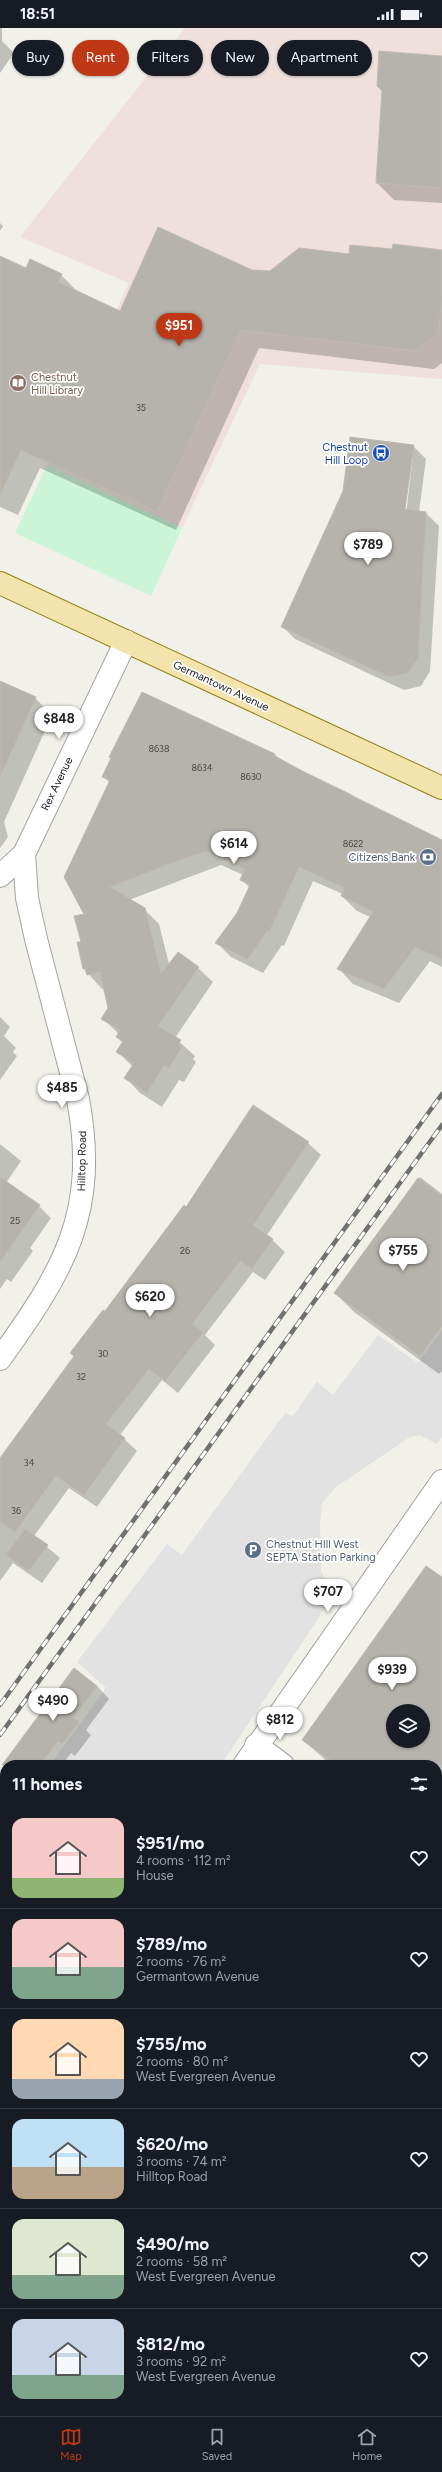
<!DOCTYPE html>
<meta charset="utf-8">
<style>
:root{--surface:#171b24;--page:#20242c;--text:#f1f3f6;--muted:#9ea1a6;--line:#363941;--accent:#be3815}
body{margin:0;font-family:Figtree,sans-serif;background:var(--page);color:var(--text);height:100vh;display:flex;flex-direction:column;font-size:15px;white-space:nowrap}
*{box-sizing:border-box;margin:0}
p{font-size:13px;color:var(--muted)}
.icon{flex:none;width:22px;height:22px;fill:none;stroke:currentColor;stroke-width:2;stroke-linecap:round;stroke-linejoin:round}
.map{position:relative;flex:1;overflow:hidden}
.details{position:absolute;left:0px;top:1732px;width:442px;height:656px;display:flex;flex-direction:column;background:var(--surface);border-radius:16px 16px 0 0;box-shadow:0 1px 3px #0004}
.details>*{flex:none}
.hud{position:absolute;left:12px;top:12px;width:418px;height:36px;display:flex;gap:8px}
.tools{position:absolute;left:386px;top:1676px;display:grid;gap:8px}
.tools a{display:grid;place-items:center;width:44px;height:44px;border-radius:50%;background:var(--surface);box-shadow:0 1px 3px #0004;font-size:20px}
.price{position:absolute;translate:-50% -34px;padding:0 9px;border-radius:14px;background:#fff;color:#222;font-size:13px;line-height:26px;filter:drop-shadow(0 1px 2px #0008)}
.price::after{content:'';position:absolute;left:50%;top:24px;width:12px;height:9px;margin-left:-6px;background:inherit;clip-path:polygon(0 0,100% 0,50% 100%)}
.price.active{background:var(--accent);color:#fff}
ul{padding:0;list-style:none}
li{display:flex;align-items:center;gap:12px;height:100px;padding:0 12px}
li+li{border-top:1px solid var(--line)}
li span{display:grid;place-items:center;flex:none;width:112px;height:80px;border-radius:12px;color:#555}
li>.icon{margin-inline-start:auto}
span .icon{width:48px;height:48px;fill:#fffc;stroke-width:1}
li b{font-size:17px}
h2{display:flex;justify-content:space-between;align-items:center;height:48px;padding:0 12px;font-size:17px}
.tag{padding:0 14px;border-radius:18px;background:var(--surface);box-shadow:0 1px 3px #0004;font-size:14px;line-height:36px}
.tag.active{background:var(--accent);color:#fff}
.status{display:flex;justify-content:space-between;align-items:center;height:28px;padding:0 20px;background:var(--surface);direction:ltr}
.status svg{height:11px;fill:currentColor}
.menu{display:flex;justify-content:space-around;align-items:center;height:56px;border-top:1px solid var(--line);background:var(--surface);font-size:11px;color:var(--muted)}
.menu a{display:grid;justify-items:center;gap:2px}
.menu .active{color:var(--accent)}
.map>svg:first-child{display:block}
.commercial{fill:#efe0db}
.park{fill:#ccf5d8}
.parking{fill:#e2e2e2}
.shadow{fill:#0003;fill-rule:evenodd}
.building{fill:#b6b3ac;stroke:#c1baad;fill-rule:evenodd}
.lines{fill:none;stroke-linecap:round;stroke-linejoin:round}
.minor-casing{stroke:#a3a3a3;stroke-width:24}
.major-casing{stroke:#8f8010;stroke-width:24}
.minor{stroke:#fff;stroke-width:22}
.major{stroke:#f3e3ac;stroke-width:22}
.rail-casing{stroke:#707070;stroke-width:4.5}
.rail{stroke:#fff;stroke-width:3;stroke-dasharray:9;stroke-linecap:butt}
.labels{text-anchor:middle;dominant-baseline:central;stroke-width:3.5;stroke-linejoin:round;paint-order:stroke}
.number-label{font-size:9px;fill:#474644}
.education-label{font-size:11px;fill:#785e54;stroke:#fff;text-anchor:start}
.transit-label{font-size:11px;fill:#164399;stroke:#fff;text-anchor:end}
.street-label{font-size:11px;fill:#222;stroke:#fff}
.service-label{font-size:11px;fill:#4e5e75;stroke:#fff;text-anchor:end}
</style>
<div class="status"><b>18:51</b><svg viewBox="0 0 49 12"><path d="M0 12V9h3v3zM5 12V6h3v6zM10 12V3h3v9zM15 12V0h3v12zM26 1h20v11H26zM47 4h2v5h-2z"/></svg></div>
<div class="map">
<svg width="442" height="2388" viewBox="0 0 442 2388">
<rect width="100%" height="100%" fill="#f1f0e9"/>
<path class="commercial" d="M 185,0 L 442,0 L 442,351 L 260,336 L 182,500 L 47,437 L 129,255 L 20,209 Z"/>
<path class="park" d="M 47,437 L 182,500 L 151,568 L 15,505 Z"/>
<path class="parking" d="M 442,1302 L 442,1409 L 437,1416 L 419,1407 L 410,1409 L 336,1459 L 322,1475 L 320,1495 L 321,1543 L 329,1557 L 339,1559 L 221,1737 L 50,1737 L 106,1660 L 77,1634 L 167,1516 L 182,1527 L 285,1385 L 293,1388 L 317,1354 L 333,1367 L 378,1307 L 418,1335 Z
M 5,1799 L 5,1999 L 0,2006 L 0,1806 Z"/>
<path class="shadow" d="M 0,0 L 2,0 L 2,13 L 14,25 L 0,45 Z
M 442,29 L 442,175 L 394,172 L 377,155 Z
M 0,195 L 3,198 L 0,203 Z
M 393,222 L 442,223 L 442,335 L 434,341 L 259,320 L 176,502 L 40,440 L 18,487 L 0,479 L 0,229 L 27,241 L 61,247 L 79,265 L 121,284 L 252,243 L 270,244 L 350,227 Z
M 413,418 L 426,431 L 419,484 L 426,485 L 439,498 L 430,643 L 421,658 L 404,662 L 295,611 L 282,598 ZM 411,427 L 413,427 L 406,487 L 404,486 Z
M 0,654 L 35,670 L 52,687 L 4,794 L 8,809 L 0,820 Z
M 275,727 L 280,732 L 351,766 L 356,771 L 442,812 L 442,939 L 430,933 L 399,975 L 353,956 L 339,941 L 370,889 L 357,883 L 342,868 L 343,866 L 313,853 L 284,918 L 282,917 L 263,945 L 231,929 L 217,915 L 238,886 L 250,860 L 241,851 L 243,847 L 221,837 L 129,872 L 144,881 L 159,896 L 169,936 L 198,940 L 213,954 L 175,1010 L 195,1028 L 193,1031 L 196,1034 L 184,1054 L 179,1052 L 162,1079 L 140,1065 L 126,1050 L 133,1039 L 118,1024 L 123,1015 L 117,1009 L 119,1006 L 103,991 L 109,980 L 105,961 L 102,961 L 84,941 L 82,914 L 110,755 L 104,749 L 112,731 L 110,729 Z
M 0,989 L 10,999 L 4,1008 L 16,1020 L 13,1024 L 17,1028 L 0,1052 Z
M 308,1115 L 321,1127 L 267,1207 L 285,1224 L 265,1252 L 253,1244 L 205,1307 L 215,1317 L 178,1365 L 162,1352 L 120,1407 L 137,1423 L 97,1479 L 69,1460 L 34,1508 L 60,1530 L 42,1555 L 13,1535 L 0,1553 L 0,1433 L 105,1285 L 186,1180 Z
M 0,1116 L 21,1133 L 6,1155 L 39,1178 L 51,1190 L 30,1220 L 33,1223 L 11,1254 L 7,1251 L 0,1261 Z
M 420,1149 L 442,1166 L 442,1343 L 439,1346 L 354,1284 L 335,1265 Z
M 442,1550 L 442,1815 L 437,1812 L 437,1737 L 331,1737 L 303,1712 ZM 393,1683 L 423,1683 L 423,1713 L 393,1713 Z
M 97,1658 L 109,1671 L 86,1702 L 91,1707 L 75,1728 L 71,1725 L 62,1737 L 4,1737 Z
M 437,1898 L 442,1901 L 442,2008 L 437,2004 Z
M 437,2085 L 442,2089 L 442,2115 L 437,2122 Z
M 437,2176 L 442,2179 L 442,2314 L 437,2322 Z
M 5,2195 L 5,2325 L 0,2321 L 0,2202 Z
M 104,2383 L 153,2383 L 150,2388 L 111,2388 Z
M 293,2383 L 394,2383 L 397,2387 L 289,2388 Z"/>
<path class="building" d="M 379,23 L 442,28 L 442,160 L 376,155 L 382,63 L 377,58 Z
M 158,199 L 252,242 L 270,243 L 299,220 L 349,226 L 350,217 L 392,221 L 393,216 L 442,222 L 442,272 L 438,306 L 416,323 L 241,302 L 157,484 L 21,422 L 0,467 L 0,228 L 26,240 L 30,231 L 62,246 L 58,254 L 120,283 Z
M 350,409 L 414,417 L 405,481 L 426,484 L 418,630 L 408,645 L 390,649 L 281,599 L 343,463 Z
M 0,653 L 36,669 L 0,749 Z
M 142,664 L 275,726 L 275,728 L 302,743 L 442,812 L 442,931 L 415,919 L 384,961 L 337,941 L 373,884 L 341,868 L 345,860 L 299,839 L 269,904 L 267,903 L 248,931 L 215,915 L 237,885 L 250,857 L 240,852 L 245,841 L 206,823 L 187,829 L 110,859 L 145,880 L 161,946 L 178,924 L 199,939 L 158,998 L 181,1012 L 178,1017 L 182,1019 L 169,1040 L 164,1037 L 147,1065 L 124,1050 L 134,1035 L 116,1024 L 123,1013 L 116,1009 L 120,1002 L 101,991 L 108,980 L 100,944 L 87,947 L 85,941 L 83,941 L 77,914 L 81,914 L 74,888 L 84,886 L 64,849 L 110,752 L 102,749 L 111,730 L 109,729 Z
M 253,1077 L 309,1114 L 253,1197 L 273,1211 L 252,1241 L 240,1233 L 192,1296 L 203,1304 L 165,1353 L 149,1341 L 106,1396 L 125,1410 L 84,1467 L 56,1448 L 15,1504 L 0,1494 L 0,1430 L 74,1328 L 70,1325 L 103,1282 L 105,1283 L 184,1177 L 186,1179 Z
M 0,1149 L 40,1177 L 0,1234 Z
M 418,1150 L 442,1168 L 442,1298 L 420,1328 L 334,1265 Z
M 25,1501 L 48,1517 L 29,1543 L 6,1527 Z
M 426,1538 L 442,1549 L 442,1737 L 337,1737 L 302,1712 ZM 393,1683 L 423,1683 L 423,1713 L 393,1713 Z
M 74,1640 L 97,1658 L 73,1690 L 79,1694 L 62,1716 L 58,1713 L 40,1737 L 2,1737 Z"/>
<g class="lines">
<g class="minor-casing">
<path id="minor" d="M 0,848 L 24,826 L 126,613
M 0,1331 C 64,1242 99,1185 78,1071 L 36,911 L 27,870 L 24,826
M 256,1717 L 283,1737
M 244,1737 L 442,1453
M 437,1847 L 442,1851
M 0,2084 L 5,2077
M 439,2388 L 442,2383"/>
</g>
<g class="major-casing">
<path id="major" d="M 0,555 L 442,760"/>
</g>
<use href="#minor" class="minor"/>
<use href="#major" class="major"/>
<g class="rail-casing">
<path id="rail" d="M 0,1677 L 442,1066
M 0,1707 L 442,1097"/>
</g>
<use href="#rail" class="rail"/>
</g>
<defs>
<g id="library-disc" transform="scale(0.9)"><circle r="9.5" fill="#8d6e63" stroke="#fff"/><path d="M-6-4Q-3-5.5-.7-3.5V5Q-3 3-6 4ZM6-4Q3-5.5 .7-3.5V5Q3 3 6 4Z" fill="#fff"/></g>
<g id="bus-disc" transform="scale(0.9)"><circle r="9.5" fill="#1a4fb4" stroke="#fff"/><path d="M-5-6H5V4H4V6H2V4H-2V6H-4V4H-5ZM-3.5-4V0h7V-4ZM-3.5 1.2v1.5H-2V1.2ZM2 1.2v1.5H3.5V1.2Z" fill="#fff"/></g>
<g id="bank-disc" transform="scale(0.9)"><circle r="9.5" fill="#5c6f8a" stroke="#fff"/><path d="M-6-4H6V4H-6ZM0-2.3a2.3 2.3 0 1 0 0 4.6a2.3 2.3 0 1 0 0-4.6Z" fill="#fff"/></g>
<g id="parking-disc" transform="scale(0.9)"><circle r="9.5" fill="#5c6f8a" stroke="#fff"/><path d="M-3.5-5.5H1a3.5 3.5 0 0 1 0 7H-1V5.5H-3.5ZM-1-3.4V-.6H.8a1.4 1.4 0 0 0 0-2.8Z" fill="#fff"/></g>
</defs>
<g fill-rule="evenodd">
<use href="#library-disc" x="18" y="355"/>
<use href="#bus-disc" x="381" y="425"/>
<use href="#bank-disc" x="428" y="829"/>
<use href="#parking-disc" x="253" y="1522"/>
</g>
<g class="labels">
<g class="number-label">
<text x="141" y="379">35</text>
<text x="159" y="720">8638</text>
<text x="202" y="739">8634</text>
<text x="251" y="748">8630</text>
<text x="353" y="815">8622</text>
<text x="15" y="1192">25</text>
<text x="185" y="1222">26</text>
<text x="103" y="1325">30</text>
<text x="81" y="1348">32</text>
<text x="29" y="1434">34</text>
<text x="16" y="1482">36</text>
</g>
<g class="education-label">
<text x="31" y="349">Chestnut<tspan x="31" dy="13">Hill Library</tspan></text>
</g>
<g class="transit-label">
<text x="368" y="419">Chestnut<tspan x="368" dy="13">Hill Loop</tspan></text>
</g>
<g class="street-label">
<text transform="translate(221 658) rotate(25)">Germantown Avenue</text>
<text transform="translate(57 756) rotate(-64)">Rex Avenue</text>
<text transform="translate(82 1133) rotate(-89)">Hilltop Road</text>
</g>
<g class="service-label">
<text x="415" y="829">Citizens Bank</text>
<text x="266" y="1516" text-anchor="start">Chestnut HIll West<tspan x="266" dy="13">SEPTA Station Parking</tspan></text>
</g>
</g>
</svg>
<div class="tools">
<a><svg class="icon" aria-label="layers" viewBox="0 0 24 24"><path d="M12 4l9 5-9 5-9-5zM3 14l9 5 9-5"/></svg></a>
</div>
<b class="price active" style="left:179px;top:319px">$951</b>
<b class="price" style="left:368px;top:538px">$789</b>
<b class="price" style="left:59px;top:712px">$848</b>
<b class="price" style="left:234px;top:837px">$614</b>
<b class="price" style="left:62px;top:1081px">$485</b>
<b class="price" style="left:403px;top:1244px">$755</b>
<b class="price" style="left:150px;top:1290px">$620</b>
<b class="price" style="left:328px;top:1585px">$707</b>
<b class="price" style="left:392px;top:1663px">$939</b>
<b class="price" style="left:53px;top:1694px">$490</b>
<b class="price" style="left:280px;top:1713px">$812</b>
<div class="hud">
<a class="tag">Buy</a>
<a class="tag active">Rent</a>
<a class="tag">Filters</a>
<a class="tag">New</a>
<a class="tag">Apartment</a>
</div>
<section class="details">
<h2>11 homes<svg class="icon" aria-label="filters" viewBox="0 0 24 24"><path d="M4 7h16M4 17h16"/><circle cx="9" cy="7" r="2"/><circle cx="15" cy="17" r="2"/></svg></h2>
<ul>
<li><span style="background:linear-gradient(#f6c9c9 75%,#8fb573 0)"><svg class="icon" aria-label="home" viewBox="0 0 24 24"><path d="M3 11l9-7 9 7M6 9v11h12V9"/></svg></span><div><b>$951/mo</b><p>4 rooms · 112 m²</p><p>House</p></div><svg class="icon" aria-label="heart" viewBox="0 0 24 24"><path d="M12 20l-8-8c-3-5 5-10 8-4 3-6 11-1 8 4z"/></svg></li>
<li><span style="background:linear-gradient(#f6c9c9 60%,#7fa58c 0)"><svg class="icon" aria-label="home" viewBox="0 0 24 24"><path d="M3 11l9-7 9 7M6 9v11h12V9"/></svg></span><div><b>$789/mo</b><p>2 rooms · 76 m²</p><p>Germantown Avenue</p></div><svg class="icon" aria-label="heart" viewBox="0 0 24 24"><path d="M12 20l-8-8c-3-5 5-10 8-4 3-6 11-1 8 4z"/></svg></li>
<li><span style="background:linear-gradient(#ffd9b3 75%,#9aa5b1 0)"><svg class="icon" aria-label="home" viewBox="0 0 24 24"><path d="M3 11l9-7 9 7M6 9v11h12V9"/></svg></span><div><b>$755/mo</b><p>2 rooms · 80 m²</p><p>West Evergreen Avenue</p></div><svg class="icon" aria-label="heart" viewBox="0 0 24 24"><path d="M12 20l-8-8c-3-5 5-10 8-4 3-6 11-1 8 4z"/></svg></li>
<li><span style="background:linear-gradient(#bfe0f5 60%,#b9a48a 0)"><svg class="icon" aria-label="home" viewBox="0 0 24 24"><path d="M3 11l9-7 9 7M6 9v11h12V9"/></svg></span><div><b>$620/mo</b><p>3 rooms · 74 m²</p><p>Hilltop Road</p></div><svg class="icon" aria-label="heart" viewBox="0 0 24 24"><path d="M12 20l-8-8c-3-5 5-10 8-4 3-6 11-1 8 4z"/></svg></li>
<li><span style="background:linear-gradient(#dfe7d0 70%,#7fa58c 0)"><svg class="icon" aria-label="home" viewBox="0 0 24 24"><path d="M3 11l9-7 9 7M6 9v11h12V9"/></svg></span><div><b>$490/mo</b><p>2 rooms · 58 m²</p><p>West Evergreen Avenue</p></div><svg class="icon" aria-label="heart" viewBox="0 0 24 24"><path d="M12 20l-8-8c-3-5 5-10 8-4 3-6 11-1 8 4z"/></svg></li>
<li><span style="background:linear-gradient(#c9d6e8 70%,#7fa58c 0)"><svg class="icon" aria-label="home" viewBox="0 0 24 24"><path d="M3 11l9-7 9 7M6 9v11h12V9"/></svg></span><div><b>$812/mo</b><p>3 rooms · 92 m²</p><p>West Evergreen Avenue</p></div><svg class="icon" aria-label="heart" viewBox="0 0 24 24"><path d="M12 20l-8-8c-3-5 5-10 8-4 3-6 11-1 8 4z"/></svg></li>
</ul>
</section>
</div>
<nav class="menu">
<a class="active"><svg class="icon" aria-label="map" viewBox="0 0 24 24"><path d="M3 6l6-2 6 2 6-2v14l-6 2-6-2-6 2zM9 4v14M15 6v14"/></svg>Map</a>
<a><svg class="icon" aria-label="saved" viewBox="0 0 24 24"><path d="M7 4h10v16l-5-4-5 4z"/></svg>Saved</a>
<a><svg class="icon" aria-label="home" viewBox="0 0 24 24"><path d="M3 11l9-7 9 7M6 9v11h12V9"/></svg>Home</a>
</nav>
